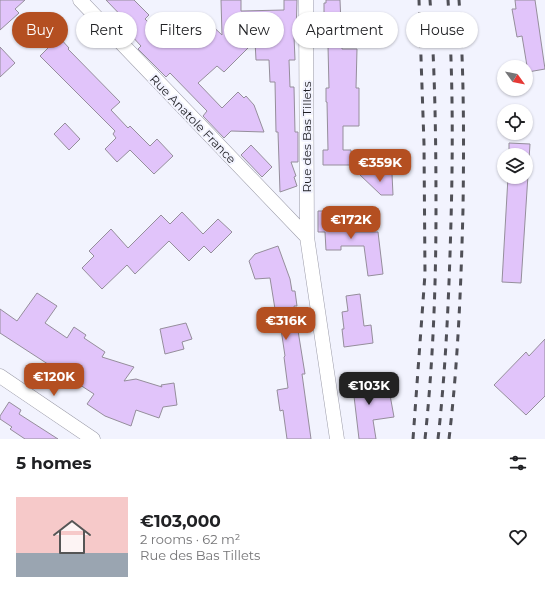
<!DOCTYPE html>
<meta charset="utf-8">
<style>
:root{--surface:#fff;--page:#f2f2f2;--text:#202124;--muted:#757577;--accent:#b44f21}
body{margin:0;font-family:Montserrat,sans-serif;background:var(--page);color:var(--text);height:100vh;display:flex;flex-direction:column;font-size:15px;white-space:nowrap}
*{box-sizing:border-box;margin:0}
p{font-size:13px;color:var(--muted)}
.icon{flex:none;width:22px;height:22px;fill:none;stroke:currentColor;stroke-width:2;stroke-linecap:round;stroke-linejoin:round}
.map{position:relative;height:439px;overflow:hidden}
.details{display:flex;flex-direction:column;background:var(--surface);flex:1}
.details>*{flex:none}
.top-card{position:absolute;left:12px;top:12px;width:521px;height:36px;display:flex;gap:8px}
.needle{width:26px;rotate:123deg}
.fabs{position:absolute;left:497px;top:60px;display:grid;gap:8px}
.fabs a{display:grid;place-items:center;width:36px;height:36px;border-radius:50%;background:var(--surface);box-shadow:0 1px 3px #0004;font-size:20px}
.price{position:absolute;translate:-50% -34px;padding:0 9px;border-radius:8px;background:var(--accent);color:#fff;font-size:13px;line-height:26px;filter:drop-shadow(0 1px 2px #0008)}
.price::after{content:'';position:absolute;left:50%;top:24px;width:12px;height:9px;margin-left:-6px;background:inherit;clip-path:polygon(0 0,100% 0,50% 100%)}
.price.current{background:#222;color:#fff}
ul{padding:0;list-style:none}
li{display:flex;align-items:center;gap:12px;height:100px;padding:0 16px}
li span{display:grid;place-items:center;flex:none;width:112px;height:80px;border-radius:0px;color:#555}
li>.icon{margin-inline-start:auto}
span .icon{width:48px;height:48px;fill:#fffc;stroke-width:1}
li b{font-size:17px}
h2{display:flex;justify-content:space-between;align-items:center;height:48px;padding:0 16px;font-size:17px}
.chip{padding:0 14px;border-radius:18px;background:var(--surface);box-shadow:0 1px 3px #0004;font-size:14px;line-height:36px}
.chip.current{background:var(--accent);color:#fff}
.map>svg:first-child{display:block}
.building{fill:#e1c4fa;stroke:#958e9b}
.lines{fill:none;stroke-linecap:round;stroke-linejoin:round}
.minor-casing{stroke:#9c9ca9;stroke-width:15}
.minor{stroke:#fff;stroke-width:14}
.rail{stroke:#505057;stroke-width:3;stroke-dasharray:7 7;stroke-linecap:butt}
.labels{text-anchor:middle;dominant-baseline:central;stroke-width:4;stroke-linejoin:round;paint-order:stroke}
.street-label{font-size:12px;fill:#1f1f24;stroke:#f2f3fe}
</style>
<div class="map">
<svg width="545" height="439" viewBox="0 0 545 439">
<rect width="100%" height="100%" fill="#f2f3fe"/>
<path class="building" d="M 0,0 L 25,0 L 15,9 L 19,13 L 0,30 Z
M 106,0 L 134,0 L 149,15 L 145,19 L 166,40 L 172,37 L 173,38 L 180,32 L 187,39 L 206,20 L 222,35 L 221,0 L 241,0 L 241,11 L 284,10 L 284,0 L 297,0 L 296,36 L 294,36 L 295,60 L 289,60 L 290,87 L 294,87 L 295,132 L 298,132 L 298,162 L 291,162 L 296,176 L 294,177 L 297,186 L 280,192 L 278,132 L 276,132 L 275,82 L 270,82 L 269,60 L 256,60 L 255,41 L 224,72 L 217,66 L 198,83 L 222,108 L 238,92 L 244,98 L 246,96 L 254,105 L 264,132 L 231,131 L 224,138 L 203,116 L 207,111 L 170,73 L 166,77 L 138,49 L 141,46 L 130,34 L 134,29 Z
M 326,0 L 340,0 L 342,49 L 357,49 L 356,88 L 359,88 L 359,126 L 343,126 L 343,150 L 351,150 L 351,165 L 323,165 L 323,150 L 328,150 L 327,102 L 326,102 L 326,88 L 329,88 L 328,46 L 324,46 L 324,3 L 326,3 Z
M 515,0 L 535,0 L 545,69 L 528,72 L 522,36 L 517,37 L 512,9 L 516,9 Z
M 59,37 L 69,48 L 68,49 L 120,102 L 111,110 L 128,128 L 130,126 L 150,146 L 157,139 L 173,156 L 154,174 L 130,150 L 117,162 L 105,149 L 116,138 L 113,134 L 115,131 L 40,56 Z
M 0,47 L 15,63 L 0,77 Z
M 65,123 L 80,139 L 69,150 L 54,134 Z
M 509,143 L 530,144 L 521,283 L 502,282 L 508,177 L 526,177 L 526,155 L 509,155 Z
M 251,145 L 272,167 L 262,177 L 241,155 Z
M 359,174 L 392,174 L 393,195 L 381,195 Z
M 318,211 L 340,211 L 340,224 L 346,224 L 347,232 L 378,232 L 383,274 L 368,276 L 364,246 L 341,246 L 341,250 L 326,250 L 325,232 L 318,232 Z
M 182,212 L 203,234 L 218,219 L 232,232 L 211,253 L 204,246 L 189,261 L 169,241 L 135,274 L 127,265 L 102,289 L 82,268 L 94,256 L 89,251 L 111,229 L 128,248 L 161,215 L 170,224 Z
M 278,246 L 290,279 L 292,291 L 295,291 L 297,306 L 294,306 L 305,374 L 302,374 L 311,439 L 287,439 L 283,410 L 280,411 L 277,390 L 288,388 L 284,357 L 285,356 L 278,309 L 275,309 L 270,278 L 255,279 L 249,261 L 255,254 Z
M 37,293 L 57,306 L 45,323 L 67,338 L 74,327 L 86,335 L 84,338 L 105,352 L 102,357 L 134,367 L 124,381 L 136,379 L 162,387 L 161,385 L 174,383 L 177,405 L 163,407 L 159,418 L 136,410 L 131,426 L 105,416 L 87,404 L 94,394 L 0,333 L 0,309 L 17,321 Z
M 360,294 L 364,326 L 371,325 L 373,343 L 344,347 L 342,329 L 344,329 L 342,312 L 348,311 L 346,296 Z
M 186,323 L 192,339 L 182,342 L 184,349 L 165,354 L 160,329 Z
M 545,339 L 545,396 L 526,415 L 494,385 L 526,352 L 529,356 Z
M 368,373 L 369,381 L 375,380 L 377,396 L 390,395 L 394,417 L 373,420 L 376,439 L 359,439 L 352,379 L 358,375 Z
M 9,402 L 21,410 L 19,414 L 58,439 L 25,439 L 10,429 L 12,427 L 0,419 L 0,416 Z"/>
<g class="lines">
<g class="minor-casing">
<path id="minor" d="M 80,0 L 307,237
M 306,0 L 307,237 L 337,439
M 0,376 L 93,439"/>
</g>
<use href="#minor" class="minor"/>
<path class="rail" d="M 413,439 L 425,274 L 424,144 L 419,0
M 425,439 C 433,363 436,286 436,209 C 436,139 435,70 430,0
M 438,439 C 446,367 449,294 451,221 C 453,147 453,74 448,0
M 449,439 C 458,363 461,286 463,209 C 464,140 464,69 459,0"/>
</g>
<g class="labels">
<g class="street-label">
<text transform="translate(193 119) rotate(46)">Rue Anatole France</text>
<text transform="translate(306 137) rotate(-90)">Rue des Bas Tillets</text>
</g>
</g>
</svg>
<div class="fabs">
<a><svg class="needle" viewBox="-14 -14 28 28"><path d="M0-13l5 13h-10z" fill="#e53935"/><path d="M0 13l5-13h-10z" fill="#757577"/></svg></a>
<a><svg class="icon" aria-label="locate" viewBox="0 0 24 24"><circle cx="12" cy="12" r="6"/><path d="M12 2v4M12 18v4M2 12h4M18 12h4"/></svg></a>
<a><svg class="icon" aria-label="layers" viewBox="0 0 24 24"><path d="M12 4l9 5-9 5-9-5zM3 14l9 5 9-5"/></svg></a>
</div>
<b class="price" style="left:380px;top:183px">€359K</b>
<b class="price" style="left:351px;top:240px">€172K</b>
<b class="price" style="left:286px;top:341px">€316K</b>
<b class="price" style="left:54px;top:397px">€120K</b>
<b class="price current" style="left:369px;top:406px">€103K</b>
<div class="top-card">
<a class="chip current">Buy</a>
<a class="chip">Rent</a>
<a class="chip">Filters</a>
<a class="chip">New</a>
<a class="chip">Apartment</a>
<a class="chip">House</a>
</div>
</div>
<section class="details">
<h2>5 homes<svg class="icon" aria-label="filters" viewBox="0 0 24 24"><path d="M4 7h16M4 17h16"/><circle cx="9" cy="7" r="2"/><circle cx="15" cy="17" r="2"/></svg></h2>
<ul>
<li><span style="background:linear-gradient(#f6c9c9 70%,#9aa5b1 0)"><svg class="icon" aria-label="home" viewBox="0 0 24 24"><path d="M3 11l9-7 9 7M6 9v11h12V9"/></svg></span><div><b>€103,000</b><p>2 rooms · 62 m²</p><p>Rue des Bas Tillets</p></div><svg class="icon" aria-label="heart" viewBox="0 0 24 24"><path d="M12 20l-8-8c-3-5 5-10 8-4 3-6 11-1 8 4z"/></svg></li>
</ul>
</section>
